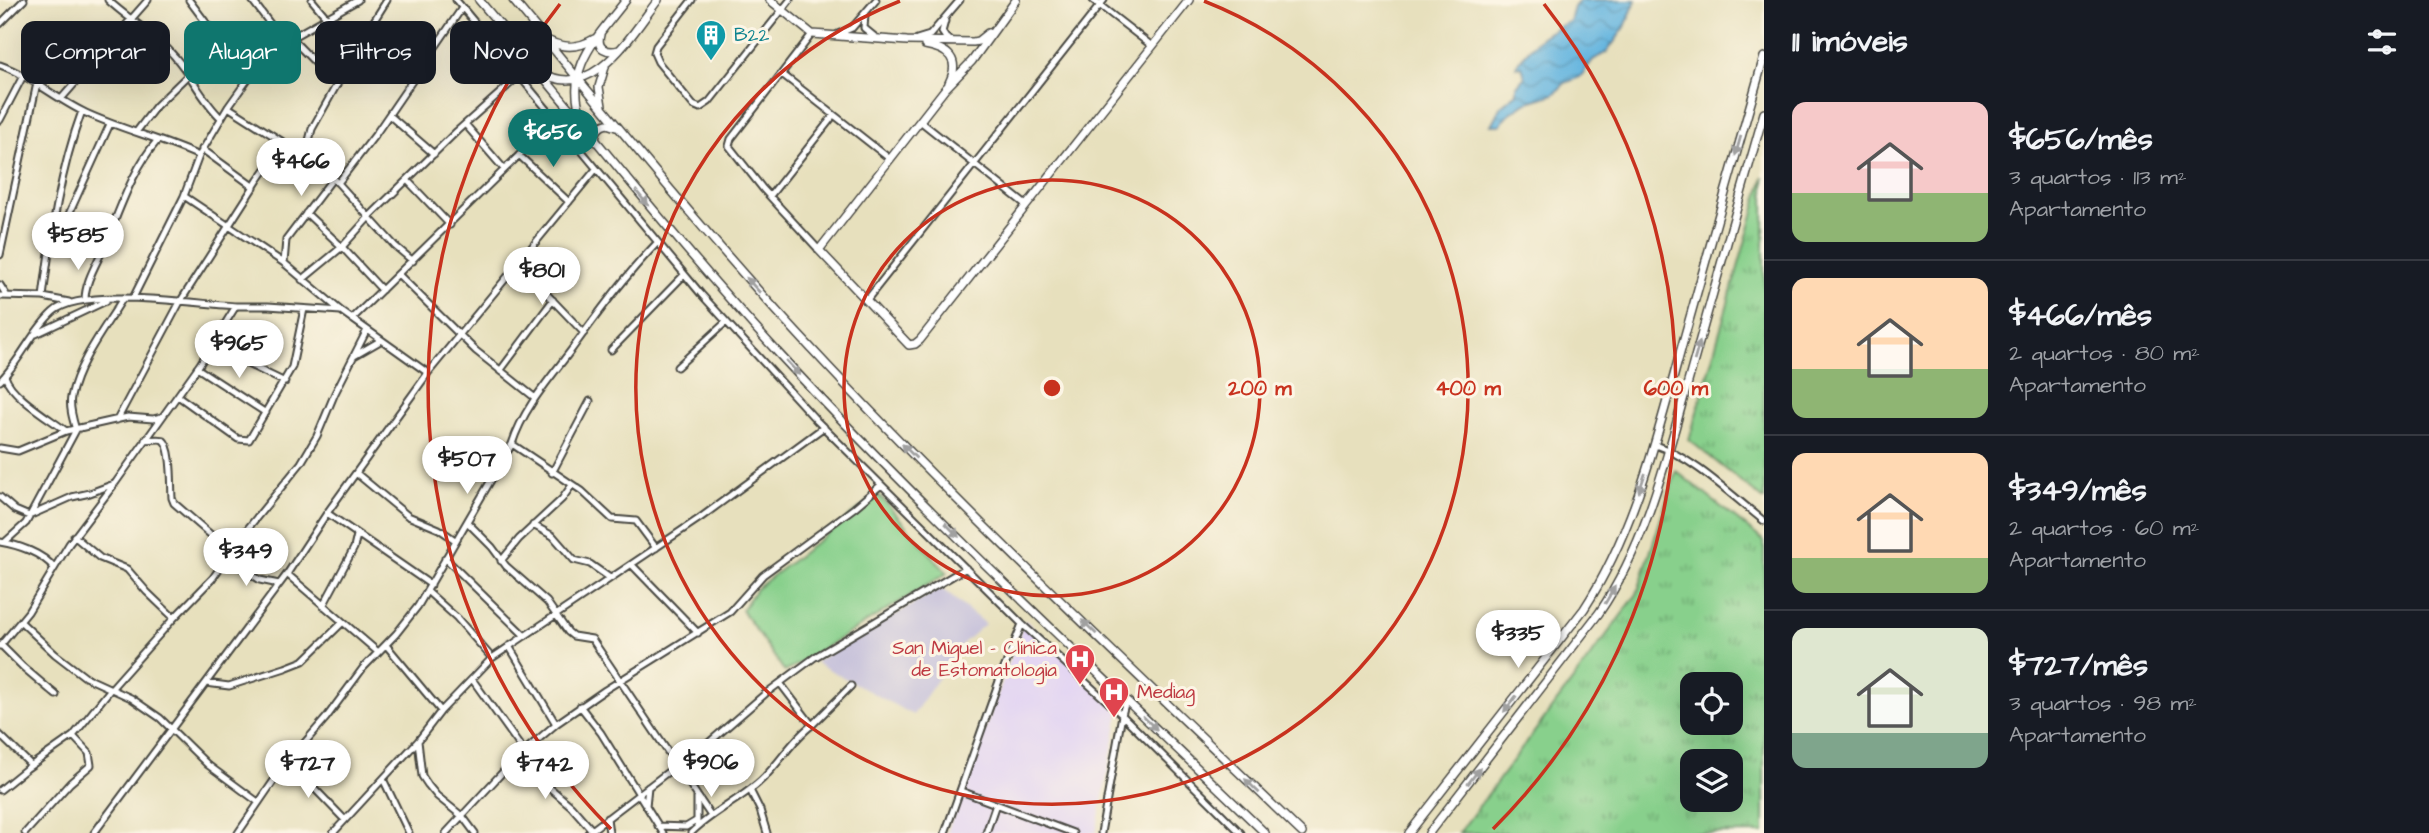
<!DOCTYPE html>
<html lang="pt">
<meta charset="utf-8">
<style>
:root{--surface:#171b24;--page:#20242c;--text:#f1f3f6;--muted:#9ea1a6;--line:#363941;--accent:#0f766e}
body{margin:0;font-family:"Architects Daughter",sans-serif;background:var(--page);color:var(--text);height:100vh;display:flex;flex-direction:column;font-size:26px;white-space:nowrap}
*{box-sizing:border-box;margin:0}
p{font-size:23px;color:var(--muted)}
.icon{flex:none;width:38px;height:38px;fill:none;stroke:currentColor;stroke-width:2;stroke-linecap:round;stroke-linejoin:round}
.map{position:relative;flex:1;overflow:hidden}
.side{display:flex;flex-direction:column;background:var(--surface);width:665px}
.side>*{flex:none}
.top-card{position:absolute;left:21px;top:21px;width:665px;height:63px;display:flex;gap:14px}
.fabs{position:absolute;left:1680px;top:672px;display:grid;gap:14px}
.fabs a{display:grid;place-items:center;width:63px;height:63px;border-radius:14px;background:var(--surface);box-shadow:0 7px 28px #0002;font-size:35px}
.price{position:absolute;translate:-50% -60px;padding:0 16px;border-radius:24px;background:#fff;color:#222;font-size:23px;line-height:46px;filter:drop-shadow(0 2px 4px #0008)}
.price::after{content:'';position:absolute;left:50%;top:42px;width:21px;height:16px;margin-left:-10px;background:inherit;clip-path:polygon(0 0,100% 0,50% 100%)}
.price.current{background:var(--accent);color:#fff}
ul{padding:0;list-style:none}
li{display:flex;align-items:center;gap:21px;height:175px;padding:0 28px}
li+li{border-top:2px solid var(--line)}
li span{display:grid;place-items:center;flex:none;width:196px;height:140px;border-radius:14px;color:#555}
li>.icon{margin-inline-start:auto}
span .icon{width:84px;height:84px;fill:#fffc;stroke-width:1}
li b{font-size:30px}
h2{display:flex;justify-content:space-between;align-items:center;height:84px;padding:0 28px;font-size:30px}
.tag{padding:0 24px;border-radius:14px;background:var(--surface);box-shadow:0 7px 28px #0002;font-size:24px;line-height:63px}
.tag.current{background:var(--accent);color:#fff}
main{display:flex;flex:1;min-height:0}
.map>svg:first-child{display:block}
.built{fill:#e2d4f3}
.industrial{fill:#c5c0da}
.green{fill:#88d08c;stroke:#5a7e5c;stroke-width:2}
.park{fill:url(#park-tufts);stroke:#5a7e5c;stroke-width:2;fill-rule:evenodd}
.water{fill:url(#water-waves);stroke:#487085;stroke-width:2}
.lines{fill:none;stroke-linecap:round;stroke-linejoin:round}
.minor-casing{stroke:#474641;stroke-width:9}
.tertiary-casing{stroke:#474641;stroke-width:10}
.minor{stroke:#fff;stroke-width:5}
.tertiary{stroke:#fff;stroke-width:7}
.oneway{fill:#a0a0a0}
.ring{fill:none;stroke:#c8321e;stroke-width:3.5}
.labels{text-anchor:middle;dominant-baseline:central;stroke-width:6;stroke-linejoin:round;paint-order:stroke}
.culture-label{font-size:19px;fill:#0d838f;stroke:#fcf5e5;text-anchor:start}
.health-label{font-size:19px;fill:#be3a42;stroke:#fcf5e5;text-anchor:end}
.centre{fill:#c8321e;stroke:#fcf5e5;stroke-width:3.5}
.ring-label{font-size:21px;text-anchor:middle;font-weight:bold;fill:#c8321e;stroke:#fcf5e5;stroke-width:6;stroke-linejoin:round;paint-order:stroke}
</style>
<main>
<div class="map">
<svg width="1764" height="833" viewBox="0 0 1764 833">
<defs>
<pattern id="park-tufts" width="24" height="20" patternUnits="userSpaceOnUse" patternTransform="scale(1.75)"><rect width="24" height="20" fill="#88d08c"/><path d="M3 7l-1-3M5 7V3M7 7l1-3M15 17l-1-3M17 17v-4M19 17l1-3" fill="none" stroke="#6fa973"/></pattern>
<pattern id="water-waves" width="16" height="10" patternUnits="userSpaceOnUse" patternTransform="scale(1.75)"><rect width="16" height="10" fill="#65b5df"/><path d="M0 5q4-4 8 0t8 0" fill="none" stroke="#5393b5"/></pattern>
</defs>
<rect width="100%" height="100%" fill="#fcf5e5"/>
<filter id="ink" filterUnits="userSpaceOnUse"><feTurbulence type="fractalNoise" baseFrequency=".0143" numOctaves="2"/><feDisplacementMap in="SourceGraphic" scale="14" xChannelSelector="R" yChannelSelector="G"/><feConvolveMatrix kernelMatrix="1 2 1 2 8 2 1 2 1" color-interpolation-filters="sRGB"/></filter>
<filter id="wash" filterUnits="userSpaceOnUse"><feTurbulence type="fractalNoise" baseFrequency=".00686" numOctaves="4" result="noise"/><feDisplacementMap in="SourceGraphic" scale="28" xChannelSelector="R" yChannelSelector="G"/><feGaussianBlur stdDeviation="1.57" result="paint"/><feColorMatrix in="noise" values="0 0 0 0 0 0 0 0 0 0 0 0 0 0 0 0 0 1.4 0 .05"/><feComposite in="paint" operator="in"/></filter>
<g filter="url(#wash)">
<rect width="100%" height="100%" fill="#e7e0bd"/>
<path class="built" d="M 1025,620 L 1120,708 L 1096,833 L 947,833 Z"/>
<path class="industrial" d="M 941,588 L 985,624 L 962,644 L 913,715 L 815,662 Z"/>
<path class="green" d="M 878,494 L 947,573 L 785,672 L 742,610 L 756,589 Z"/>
<path class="park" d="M 1764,176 L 1764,500 L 1689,440 Z
M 1676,471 L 1764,541 L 1764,833 L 1459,833 L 1637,594 ZM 1692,684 L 1731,684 L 1731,723 L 1692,723 ZM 1692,761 L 1731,761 L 1731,800 L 1692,800 Z"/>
<path class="water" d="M 1580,0 L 1636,0 L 1625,27 L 1607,52 L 1593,60 L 1580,77 L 1565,83 L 1554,94 L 1525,103 L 1509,114 L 1500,125 L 1491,125 L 1501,106 L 1517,93 L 1517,86 L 1525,77 L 1522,66 L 1516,67 C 1517,62 1538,39 1543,36 C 1551,30 1561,26 1570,21 L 1574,7 Z"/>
</g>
<g filter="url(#ink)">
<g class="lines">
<g class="minor-casing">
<path id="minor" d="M 108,0 C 129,20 156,34 175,57 C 192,76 202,100 221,118
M 189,0 L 248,79
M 252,0 L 284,42
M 312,0 L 327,18
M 456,0 L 701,294 L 817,421 L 1022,624 L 1122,715 L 1241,833
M 692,0 L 656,46 L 654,53 L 658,62 L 693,105 L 700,108 L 709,102 L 790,0
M 1093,0 L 1152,46
M 865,14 L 864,28 L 875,37
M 945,21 L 942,32 L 946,38 L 952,41
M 0,24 L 24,0
M 812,34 L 731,139 L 729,146 L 763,189 L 819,250
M 838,34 L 852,28 L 876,0
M 291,38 L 337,85
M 917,39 L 930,35 L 960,0
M 0,65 C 31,76 56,99 86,113 C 123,130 162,139 199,156
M 782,74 L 890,159
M 61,99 L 148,0
M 228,107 L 305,156 L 338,183
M 389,115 L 434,154
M 0,120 L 23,76
M 920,121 L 1026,205
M 465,124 L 504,169
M 137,131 L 156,106 L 188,75
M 202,149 L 254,187
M 519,155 L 569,202
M 305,156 L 312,129 L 360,43 L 387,0
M 407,180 L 450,225
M 184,196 L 284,263 L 341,311 L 428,373
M 770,196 L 834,115
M 306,213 L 342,247 L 382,290
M 53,225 L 64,225 L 110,124
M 64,225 C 81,227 94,236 102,251
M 0,255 L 37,83
M 413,261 L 395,246 L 338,183 L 375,135 L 462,8
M 284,263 L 286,240 L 333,178
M 518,264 L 584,333
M 398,274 L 476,351 L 534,397
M 302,280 L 342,247 L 370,216 L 457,131 L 519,76
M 0,285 L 7,296
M 0,296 L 43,297 L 69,302
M 43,297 C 51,234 60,171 82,111
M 133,298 L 184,196 L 199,156 L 228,107 L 248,79 L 284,42 L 358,0
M 85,300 C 85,282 96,265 103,249 C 119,213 131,171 157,141
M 866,301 L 1104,0
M 352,319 L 555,120
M 36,334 L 106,301
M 212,347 L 285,382
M 611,350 L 684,275
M 354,356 L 380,341
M 677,367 L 726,322
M 197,368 L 266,413
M 500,371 L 553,300
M 5,376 C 11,396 49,418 66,431
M 0,381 C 21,360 32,331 53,312 C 82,286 196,304 236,306
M 178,396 L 238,439 L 249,440 L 292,367 L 304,309
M 117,420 L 180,302 L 258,180 L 277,153 L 286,145
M 145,440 C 150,440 160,438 163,440 C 173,447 171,487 172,498 L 174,503 L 232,553
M 512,444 L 582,491 L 612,519 L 636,521 L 656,548
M 1655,445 C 1694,458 1731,495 1764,521
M 0,448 L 18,451 L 66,431 L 128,417 L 153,419 L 161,417
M 356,473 L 408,516 L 439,529 L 455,540
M 552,473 L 590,401
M 0,497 L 15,510 L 29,516 L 72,497 L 90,493 L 114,484
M 327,513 L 431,585
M 468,523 L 492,547 L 506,566 L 547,602 L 568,632 L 573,636 L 592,639 L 711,816
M 533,525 L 553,536 L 574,560 L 590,564 L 610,578
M 74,536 L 100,558 L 127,569 L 147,592 L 174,618 L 212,579 L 249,527 L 301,463 L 317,436 L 335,393 L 367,330
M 0,542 C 18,545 43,553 54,568
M 5,542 L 26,523 L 76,430 C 73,420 69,407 71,397 C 78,362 105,328 123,298
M 445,558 L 525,636
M 228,559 L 260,580 L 279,584
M 501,561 L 519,539 L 562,499 L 572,485
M 632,565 L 698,633
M 287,574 L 378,652
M 428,592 L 457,618 L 492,658
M 323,606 L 354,548 L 357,535
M 21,622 L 55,654 L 85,677 L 131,698 L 160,718 L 208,765 L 258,802
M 1,645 L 23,667 L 56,695
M 386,645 L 441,711
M 0,646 L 28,612 L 69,544 L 116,482 L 200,364 L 236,306 L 268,306 L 341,311
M 509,646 L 556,724
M 472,679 L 550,788 L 571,806 L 592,830
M 206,683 L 229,686 L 285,668 L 303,661 L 342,623
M 580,706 L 601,733 L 663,833
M 812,725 L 851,686
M 0,735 L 31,765
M 418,741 L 422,776 L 428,785 L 437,796 L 463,817 L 475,833
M 289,762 L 345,820
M 383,779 L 409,833
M 0,790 L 26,769 L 73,736 L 110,690 L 174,618
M 750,790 L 760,810 L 767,833
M 961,791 L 1073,833
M 697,795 L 697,824
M 646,806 L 648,787
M 607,818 L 609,833
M 658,826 L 686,827 L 696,821
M 25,833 L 70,783 L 91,765 L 89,753 L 73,736
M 94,833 L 287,574 L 327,513 L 428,373 L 596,169
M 238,833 L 281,770 L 326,718 L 363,668 L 396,634 L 418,606 L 512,444 C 524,407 549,380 572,349 C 599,312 625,276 657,243
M 333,833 L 418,741 L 441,711 L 492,658 L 700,518 L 824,427
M 446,833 L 514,760 L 556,724 L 605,690 L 730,612 L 763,575 L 854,508 L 881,485
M 588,833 L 677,765 L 705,746 L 765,694 L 815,657 L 966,568
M 691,833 C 711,813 736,802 757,784 C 778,767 790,741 812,725 L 780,683
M 945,833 L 999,681 L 1022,624
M 986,833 L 996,804
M 1101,833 L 1122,715 L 1126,700"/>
</g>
<g class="tertiary-casing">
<path id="tertiary" d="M 479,0 C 580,119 675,241 781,356 C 935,522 1102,676 1265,833
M 513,0 C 610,117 705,235 809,346 C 966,515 1136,673 1302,833
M 770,0 L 812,34 L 907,41 L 973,42 L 978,41 L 988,33
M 1016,0 L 972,61 L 945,89 L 819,250 L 909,345 L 915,344 L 920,340 L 1189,0
M 600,35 C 596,49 607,53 619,50
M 514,40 C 522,45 530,42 533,34 L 532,24
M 549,41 C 565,49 579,48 594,39
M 925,45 C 948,49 961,59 949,83
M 541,72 C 593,104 632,33 658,0
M 602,106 L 599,87 L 605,67
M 583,121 C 562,69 597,38 626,0
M 596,142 C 594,133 598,126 607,124 L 616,127
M 1409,833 L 1584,609 C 1637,527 1659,428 1685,335 C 1711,242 1737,150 1764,57
M 1429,833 L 1599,613 C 1647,543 1667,456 1690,375 C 1714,288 1739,200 1764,113"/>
</g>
<use href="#minor" class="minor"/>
<use href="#tertiary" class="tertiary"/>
</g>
<defs><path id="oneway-solid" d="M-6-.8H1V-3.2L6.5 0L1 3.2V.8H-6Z" transform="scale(1.75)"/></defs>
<g class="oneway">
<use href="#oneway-solid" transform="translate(1738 146) rotate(106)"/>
<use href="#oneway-solid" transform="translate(642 198) rotate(50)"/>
<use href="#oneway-solid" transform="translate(753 285) rotate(-132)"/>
<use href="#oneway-solid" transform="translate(1697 351) rotate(-74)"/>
<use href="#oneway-solid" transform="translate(793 368) rotate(47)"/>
<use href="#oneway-solid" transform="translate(909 451) rotate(-135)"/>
<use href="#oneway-solid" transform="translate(1642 483) rotate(109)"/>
<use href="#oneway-solid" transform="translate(952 530) rotate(45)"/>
<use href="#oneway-solid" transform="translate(1610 595) rotate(-60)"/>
<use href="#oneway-solid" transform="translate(1089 627) rotate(-136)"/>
<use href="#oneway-solid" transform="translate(1510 704) rotate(128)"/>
<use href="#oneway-solid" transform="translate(1150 723) rotate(44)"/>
<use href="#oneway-solid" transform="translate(1474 776) rotate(-52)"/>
<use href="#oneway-solid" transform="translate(1252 786) rotate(-136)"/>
</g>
</g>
<g class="ring">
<circle cx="1052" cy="388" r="208"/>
<path d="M1204 1A416 416 0 1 1 900 1"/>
<path d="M611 829A624 624 0 0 1 560 4M1544 4A624 624 0 0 1 1493 829"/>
</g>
<defs>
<g id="building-pin" transform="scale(1.575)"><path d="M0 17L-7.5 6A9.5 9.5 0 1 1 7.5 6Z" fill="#0f9aa8" stroke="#fcf5e5"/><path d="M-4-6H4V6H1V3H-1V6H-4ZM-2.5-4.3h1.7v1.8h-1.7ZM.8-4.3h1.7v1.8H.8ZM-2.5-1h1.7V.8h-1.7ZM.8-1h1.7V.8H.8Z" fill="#fff"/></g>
<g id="hospital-pin" transform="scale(1.575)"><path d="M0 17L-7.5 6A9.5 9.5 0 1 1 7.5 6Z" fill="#e0444e" stroke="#fcf5e5"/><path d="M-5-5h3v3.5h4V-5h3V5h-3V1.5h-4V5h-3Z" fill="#fff"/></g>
</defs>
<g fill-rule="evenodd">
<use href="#building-pin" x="711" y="35"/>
<use href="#hospital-pin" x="1080" y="659"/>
<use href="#hospital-pin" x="1114" y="692"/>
</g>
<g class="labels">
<g class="culture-label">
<text x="734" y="35">B22</text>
</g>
<g class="health-label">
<text x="1057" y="648">San Miguel - Clínica<tspan x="1057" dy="22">de Estomatologia</tspan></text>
<text x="1137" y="692" text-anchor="start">Mediag</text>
</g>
</g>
<circle cx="1052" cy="388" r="10" class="centre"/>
<g class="ring-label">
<text x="1260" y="395">200 m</text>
<text x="1468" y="395">400 m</text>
<text x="1676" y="395">600 m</text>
</g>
</svg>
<div class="fabs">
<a><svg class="icon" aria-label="locate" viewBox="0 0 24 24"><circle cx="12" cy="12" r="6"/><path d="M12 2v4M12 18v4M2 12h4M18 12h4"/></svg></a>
<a><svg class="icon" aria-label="layers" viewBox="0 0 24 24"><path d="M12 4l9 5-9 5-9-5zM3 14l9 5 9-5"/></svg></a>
</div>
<b class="price current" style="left:553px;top:169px">$656</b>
<b class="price" style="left:301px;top:198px">$466</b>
<b class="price" style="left:78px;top:272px">$585</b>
<b class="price" style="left:542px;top:307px">$801</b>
<b class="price" style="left:239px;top:380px">$965</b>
<b class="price" style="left:467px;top:496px">$507</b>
<b class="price" style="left:246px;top:588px">$349</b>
<b class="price" style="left:1518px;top:670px">$335</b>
<b class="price" style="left:711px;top:799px">$906</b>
<b class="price" style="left:308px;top:800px">$727</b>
<b class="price" style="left:545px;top:801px">$742</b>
<div class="top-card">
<a class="tag">Comprar</a>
<a class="tag current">Alugar</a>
<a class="tag">Filtros</a>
<a class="tag">Novo</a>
</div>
</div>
<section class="side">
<h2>11 imóveis<svg class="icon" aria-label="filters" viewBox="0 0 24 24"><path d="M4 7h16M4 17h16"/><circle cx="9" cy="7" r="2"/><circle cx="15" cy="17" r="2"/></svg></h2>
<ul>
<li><span style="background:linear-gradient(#f6c9c9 65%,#8fb573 0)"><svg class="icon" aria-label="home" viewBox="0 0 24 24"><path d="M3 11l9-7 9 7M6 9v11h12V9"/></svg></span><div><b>$656/mês</b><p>3 quartos · 113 m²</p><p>Apartamento</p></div></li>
<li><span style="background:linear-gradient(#ffd9b3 65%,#8fb573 0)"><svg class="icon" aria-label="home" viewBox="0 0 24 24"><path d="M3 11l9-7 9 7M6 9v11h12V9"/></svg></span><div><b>$466/mês</b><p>2 quartos · 80 m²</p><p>Apartamento</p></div></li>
<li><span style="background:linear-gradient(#ffd9b3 75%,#8fb573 0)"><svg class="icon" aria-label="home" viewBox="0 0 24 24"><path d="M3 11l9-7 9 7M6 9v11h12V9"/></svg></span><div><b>$349/mês</b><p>2 quartos · 60 m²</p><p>Apartamento</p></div></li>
<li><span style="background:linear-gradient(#dfe7d0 75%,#7fa58c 0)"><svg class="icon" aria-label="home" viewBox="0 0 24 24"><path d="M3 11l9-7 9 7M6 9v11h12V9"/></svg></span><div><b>$727/mês</b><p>3 quartos · 98 m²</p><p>Apartamento</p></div></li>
</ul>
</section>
</main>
